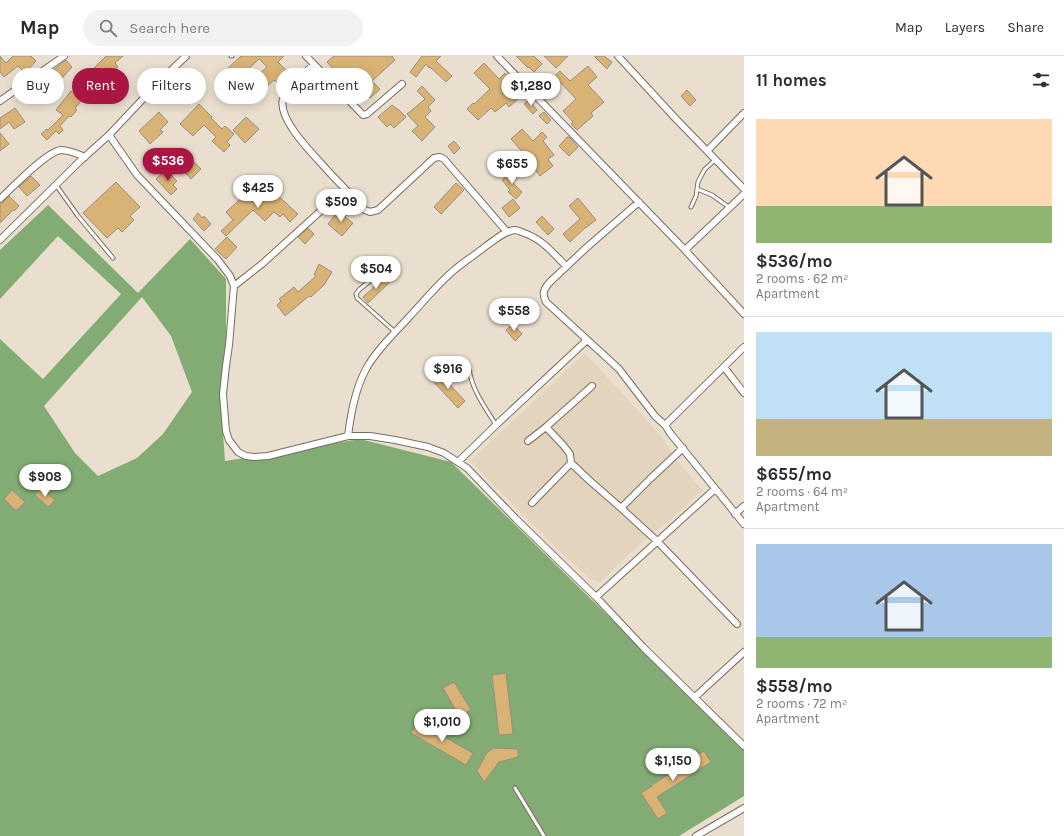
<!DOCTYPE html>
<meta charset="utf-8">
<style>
:root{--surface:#fff;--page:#f2f2f3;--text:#2b2b33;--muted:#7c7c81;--line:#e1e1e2;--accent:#aa1544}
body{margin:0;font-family:Karla,sans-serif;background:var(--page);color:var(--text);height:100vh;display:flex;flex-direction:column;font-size:15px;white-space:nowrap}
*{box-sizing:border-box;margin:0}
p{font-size:13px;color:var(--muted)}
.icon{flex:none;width:22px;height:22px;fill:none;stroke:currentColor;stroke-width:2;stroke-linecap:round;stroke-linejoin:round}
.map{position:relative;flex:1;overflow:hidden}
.drawer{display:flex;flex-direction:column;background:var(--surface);width:320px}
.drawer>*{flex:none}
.banner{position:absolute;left:12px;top:12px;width:380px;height:36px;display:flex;gap:8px}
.price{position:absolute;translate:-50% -34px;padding:0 9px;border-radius:14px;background:#fff;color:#222;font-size:13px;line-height:26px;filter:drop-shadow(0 1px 2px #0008)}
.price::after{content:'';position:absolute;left:50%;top:24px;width:12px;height:9px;margin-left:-6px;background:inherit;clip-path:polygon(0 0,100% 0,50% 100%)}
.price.selected{background:var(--accent);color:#fff}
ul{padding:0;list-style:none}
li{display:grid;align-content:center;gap:8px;height:212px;padding:0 12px}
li+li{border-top:1px solid var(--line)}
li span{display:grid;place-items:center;height:124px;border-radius:0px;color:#555}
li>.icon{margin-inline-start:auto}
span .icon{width:72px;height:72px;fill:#fffc;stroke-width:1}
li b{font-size:17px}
h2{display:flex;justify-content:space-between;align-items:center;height:48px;padding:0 12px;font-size:17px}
.chip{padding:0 14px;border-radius:18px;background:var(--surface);box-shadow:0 2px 10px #0003;font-size:14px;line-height:36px}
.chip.selected{background:var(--accent);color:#fff}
header{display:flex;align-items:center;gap:24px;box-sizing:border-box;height:56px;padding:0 20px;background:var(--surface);border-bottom:1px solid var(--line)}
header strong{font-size:19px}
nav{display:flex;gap:22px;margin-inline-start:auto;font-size:14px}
.search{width:280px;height:36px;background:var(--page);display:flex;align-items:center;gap:10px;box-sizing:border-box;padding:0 14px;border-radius:22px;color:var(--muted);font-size:15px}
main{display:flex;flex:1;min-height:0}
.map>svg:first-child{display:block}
.built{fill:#e3d4be}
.forest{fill:#82ac74;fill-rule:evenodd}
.building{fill:#d9b275;stroke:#998f81}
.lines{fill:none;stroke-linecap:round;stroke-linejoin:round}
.lane-casing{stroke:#776d5f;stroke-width:5}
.street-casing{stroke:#776d5f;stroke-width:8}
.lane{stroke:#fff;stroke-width:3}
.street{stroke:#fff;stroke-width:6}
</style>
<header>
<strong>Map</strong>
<div class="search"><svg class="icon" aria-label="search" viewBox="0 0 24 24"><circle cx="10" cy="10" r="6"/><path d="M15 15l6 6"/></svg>Search here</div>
<nav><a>Map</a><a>Layers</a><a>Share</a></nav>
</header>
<main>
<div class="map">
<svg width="744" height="780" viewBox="0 0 744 780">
<rect width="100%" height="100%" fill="#eadfcf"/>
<path class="built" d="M 585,297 L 663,382 L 674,401 L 702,434 L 667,467 L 643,485 L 600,526 L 590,523 L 546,482 L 470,405 Z"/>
<path class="forest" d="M 48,149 L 138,237 L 190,183 L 226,223 L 226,285 L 220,334 L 225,405 L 360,383 L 451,406 L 744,693 L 744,740 L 679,780 L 0,780 L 0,283 L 43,323 L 121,238 L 58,180 L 0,243 L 0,194 ZM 142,241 L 171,280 L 192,336 L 163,378 L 137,402 L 98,420 L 75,397 L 44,350 Z"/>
<path class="building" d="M 0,0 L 6,7 L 13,0 L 31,0 L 36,5 L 25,17 L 18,10 L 4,21 L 0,16 Z
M 106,0 L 123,0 L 115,7 L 118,11 L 104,23 L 88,18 Z
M 241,0 L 284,0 L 278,6 L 291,19 L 280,30 L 274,24 L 255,41 L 245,31 L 267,11 L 259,3 L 236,25 L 226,14 Z
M 334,0 L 392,0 L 395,4 L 372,25 L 380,33 L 370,42 L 345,15 L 340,20 L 327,6 Z
M 422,0 L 441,0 L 436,5 L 452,20 L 446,26 L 430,11 L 429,12 L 426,8 L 416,21 L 410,16 Z
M 516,0 L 534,0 L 542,8 L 534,16 L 529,11 L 528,12 Z
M 544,0 L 568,0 L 556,12 Z
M 594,0 L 604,0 L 612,6 L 607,13 Z
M 66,4 L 72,11 L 63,21 L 49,33 L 41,24 Z
M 484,7 L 499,23 L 505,17 L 518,30 L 513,35 L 519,42 L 509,51 L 506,47 L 495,56 L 491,52 L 478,64 L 467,53 L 473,47 L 474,48 L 490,33 L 474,17 Z
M 588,10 L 597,21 L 588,29 L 604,46 L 591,57 L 593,60 L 577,74 L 571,68 L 573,66 L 563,55 L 576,43 L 560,26 L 549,36 L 544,30 L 560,15 L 570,25 Z
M 198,23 L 206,30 L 201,35 L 193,28 Z
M 422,30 L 435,44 L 428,51 L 431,55 L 425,61 L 435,71 L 422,85 L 412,75 L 418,70 L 407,58 L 425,43 L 417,35 Z
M 687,34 L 696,44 L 690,50 L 681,40 Z
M 71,35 L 82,44 L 75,52 L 77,54 L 71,61 L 69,60 L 60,70 L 63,74 L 59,78 L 56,75 L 47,84 L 41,78 L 47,73 L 48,74 L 63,59 L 56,54 Z
M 529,44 L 537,54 L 533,58 L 524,48 Z
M 199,48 L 212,61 L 211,62 L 222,73 L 225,70 L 234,78 L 227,86 L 230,89 L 224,96 L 212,85 L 216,81 L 204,69 L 193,80 L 180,68 Z
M 392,49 L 397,53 L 398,53 L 406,61 L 394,72 L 390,68 L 387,71 L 378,61 Z
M 15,52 L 25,66 L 14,73 L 9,66 L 0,73 L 0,62 Z
M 159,56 L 168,66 L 160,74 L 163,76 L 150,88 L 139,75 Z
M 544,56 L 551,64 L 547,68 L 539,60 Z
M 246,61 L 259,73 L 245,87 L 233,74 Z
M 522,73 L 533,85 L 542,76 L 547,81 L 543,85 L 554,99 L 548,103 L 553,110 L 540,120 L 525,100 L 526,100 L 511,83 Z
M 0,77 L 9,88 L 0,95 Z
M 567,81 L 569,81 L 578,91 L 569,100 L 559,90 Z
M 454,85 L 460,92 L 454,98 L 448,90 Z
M 187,99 L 201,113 L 191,123 L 177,108 Z
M 166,114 L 177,125 L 173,129 L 177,133 L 171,139 L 156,123 Z
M 512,116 L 517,122 L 512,126 L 522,136 L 516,143 L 508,136 L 510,134 L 502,124 Z
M 31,120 L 40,129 L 27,140 L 19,131 Z
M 116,126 L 140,151 L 130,160 L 134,164 L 122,176 L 118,172 L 107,182 L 83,157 Z
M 456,127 L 464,134 L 441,158 L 434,151 Z
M 250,134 L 262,146 L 273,135 L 298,158 L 290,166 L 283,158 L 280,161 L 274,156 L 265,165 L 253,154 L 226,180 L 221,175 L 233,164 L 226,156 Z
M 9,140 L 19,150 L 14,155 L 13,154 L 0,167 L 0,147 L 3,146 Z
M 578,142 L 596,164 L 587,171 L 586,171 L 570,186 L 563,178 L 580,163 L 569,150 Z
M 513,143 L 520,152 L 509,161 L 502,152 Z
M 340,153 L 347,159 L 345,161 L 353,167 L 342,180 L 328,168 Z
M 198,157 L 202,162 L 204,160 L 211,168 L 204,175 L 193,163 Z
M 542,160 L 554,173 L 548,179 L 536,166 Z
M 308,172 L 314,178 L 305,188 L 298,181 Z
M 227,181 L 237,191 L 226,203 L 215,193 Z
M 319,208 L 332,216 L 324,229 L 311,241 L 309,240 L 285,260 L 277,249 L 281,245 L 279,243 L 294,231 L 298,236 L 316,220 L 314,219 Z
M 385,221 L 390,226 L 368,247 L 363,241 Z
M 513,268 L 522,278 L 515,285 L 506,274 Z
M 439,317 L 465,345 L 458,352 L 432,324 Z
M 41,432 L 55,444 L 48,451 L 35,439 Z
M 12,434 L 25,446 L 16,455 L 4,443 Z
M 506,617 L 513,678 L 499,679 L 492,619 Z
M 454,626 L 471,654 L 459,660 L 443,632 Z
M 418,666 L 473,697 L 466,709 L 411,677 Z
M 493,692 L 518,693 L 518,701 L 499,706 L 484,726 L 477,715 L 486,698 Z
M 704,695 L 711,706 L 657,741 L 667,757 L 658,763 L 641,737 L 652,730 L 652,729 Z"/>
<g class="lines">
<g class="lane-casing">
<path id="lane" d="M 231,0 L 232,0
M 56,129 L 78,160 L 113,202
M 697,133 L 712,139 L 730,152
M 691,151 L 696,140 L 698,126 L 701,120 L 705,113 L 715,104
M 372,223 L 359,234 L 356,238 L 357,242 L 394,275
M 469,313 C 472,334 485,351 496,369
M 515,732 L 544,780"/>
</g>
<g class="street-casing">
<path id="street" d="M 306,0 L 363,59 L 367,58 L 402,28
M 497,0 L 685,194 L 744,258
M 618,0 L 676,63 L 744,133
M 314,8 C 307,15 285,35 283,43 C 277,64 316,101 329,116 C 341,129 353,141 365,154 L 370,156 L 378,154 L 434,102 L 440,101 L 444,103 L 507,176
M 0,45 L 64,0
M 109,79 L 137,119 L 218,204 L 230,220 L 234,230 L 229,289 L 226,310 L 223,338 L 226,375 L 229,384 L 238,396 L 246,400 L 254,401 L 268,400 L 348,380 L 370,380 L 395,384 L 428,391 L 444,397 L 467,412 L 516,463 L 596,541 L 643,591 L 744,690
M 707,95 L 744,57
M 0,143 C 12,132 47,95 61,94 C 69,94 78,98 85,101
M 639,146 L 586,192 L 550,226 C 543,234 542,237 546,246 L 619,313 L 655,360 L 665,369 L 670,377 L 744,468
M 0,184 L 79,106 L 109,79 L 157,28 L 186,0
M 685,194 L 744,138
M 234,230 L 262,208 L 345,133
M 724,311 L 744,337
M 665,369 L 744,291
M 546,371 L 563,389 L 570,398 L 571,407 L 590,425 L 621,452 L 657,485 L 737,568
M 348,380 C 351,357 355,334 366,313 C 377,293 395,277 410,260 C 424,245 437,229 452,216 C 463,206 475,199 486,190 C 495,184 504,175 515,174 C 518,174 521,176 524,177 C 542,183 553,197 566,210
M 528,385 L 546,371 L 592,330
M 458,406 L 496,369 L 587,284
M 532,447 L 571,407
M 621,452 L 650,423 L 683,392
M 735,458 L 744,450
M 596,541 L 715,433
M 695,641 L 744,596
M 696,780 L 744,752"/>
</g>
<use href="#lane" class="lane"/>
<use href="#street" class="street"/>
</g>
</svg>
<b class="price" style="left:531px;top:51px">$1,280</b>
<b class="price selected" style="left:168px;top:126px">$536</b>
<b class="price" style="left:512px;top:129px">$655</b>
<b class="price" style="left:258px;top:153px">$425</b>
<b class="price" style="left:341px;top:167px">$509</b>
<b class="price" style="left:376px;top:234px">$504</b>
<b class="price" style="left:514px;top:276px">$558</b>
<b class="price" style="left:448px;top:334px">$916</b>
<b class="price" style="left:45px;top:442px">$908</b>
<b class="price" style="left:442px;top:687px">$1,010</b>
<b class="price" style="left:673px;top:726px">$1,150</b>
<div class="banner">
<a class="chip">Buy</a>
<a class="chip selected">Rent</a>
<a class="chip">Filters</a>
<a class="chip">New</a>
<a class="chip">Apartment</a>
</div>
</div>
<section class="drawer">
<h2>11 homes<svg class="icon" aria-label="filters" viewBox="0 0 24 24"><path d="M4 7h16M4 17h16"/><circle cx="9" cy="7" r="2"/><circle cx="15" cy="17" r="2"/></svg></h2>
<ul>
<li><span style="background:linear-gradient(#ffd9b3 70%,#8fb573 0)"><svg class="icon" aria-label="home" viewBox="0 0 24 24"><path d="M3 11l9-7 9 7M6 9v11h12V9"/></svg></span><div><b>$536/mo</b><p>2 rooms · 62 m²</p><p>Apartment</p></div></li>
<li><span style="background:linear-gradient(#bfe0f5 70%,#c2b280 0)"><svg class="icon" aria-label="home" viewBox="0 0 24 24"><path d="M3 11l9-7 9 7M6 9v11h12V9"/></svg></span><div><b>$655/mo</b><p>2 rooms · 64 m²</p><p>Apartment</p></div></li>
<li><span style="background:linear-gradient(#a9c7e8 75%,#8fb573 0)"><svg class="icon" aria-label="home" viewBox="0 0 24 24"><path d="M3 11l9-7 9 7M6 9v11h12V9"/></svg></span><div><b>$558/mo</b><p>2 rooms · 72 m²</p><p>Apartment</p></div></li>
</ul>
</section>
</main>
